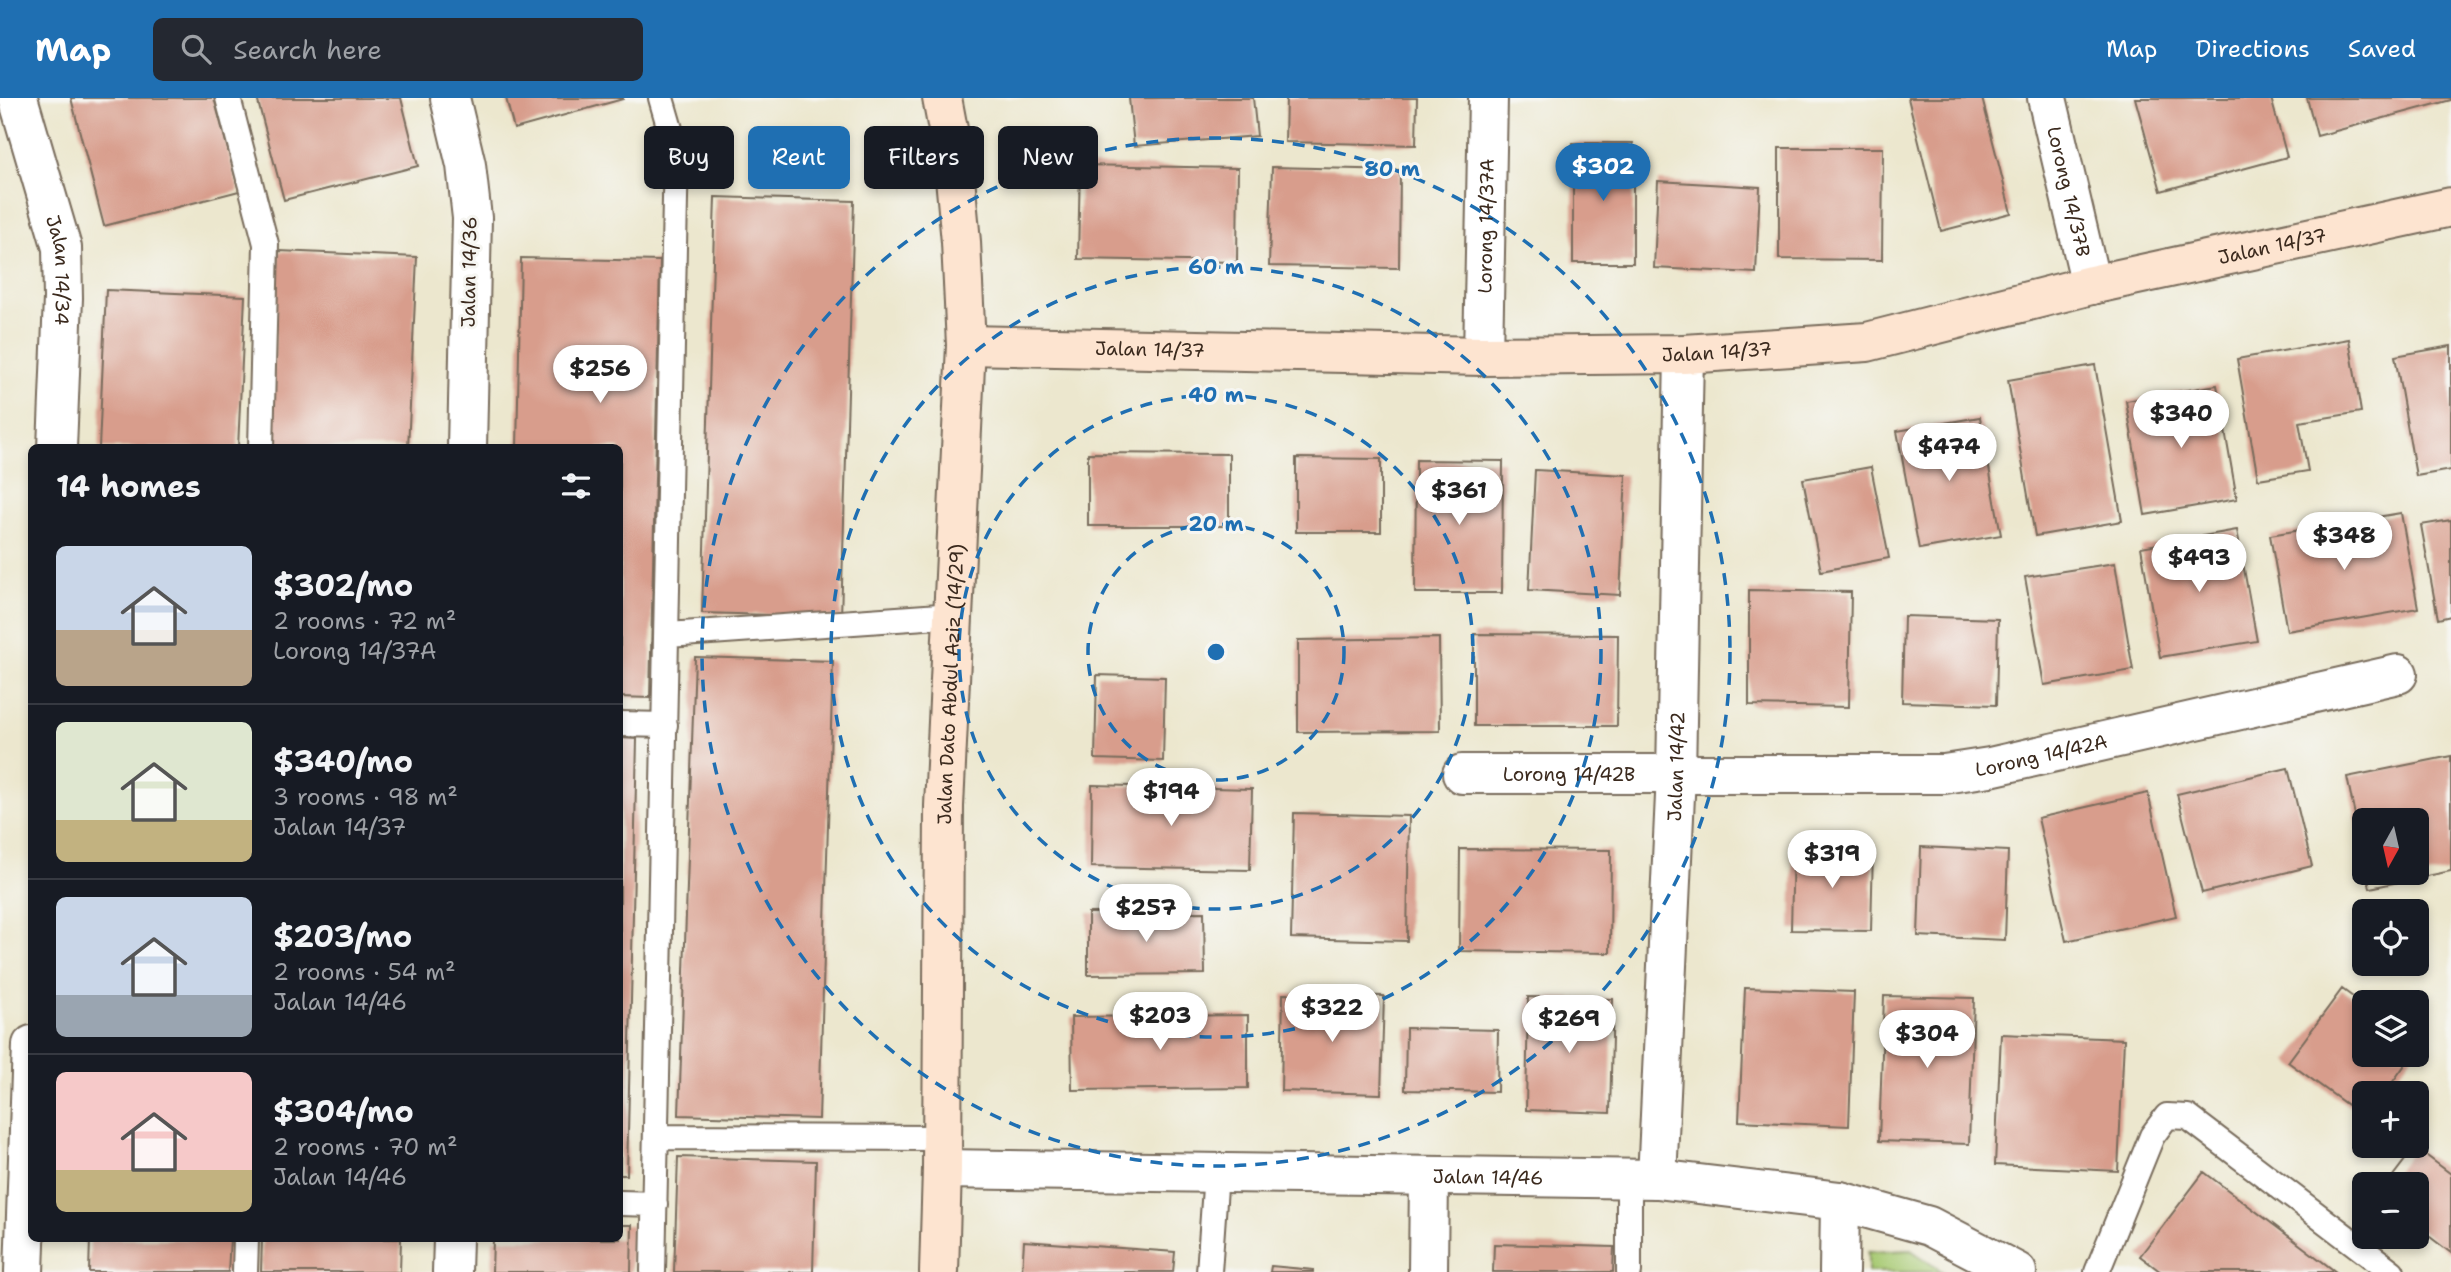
<!DOCTYPE html>
<meta charset="utf-8">
<style>
:root{--surface:#171b24;--page:#242831;--text:#f1f3f6;--muted:#9ea1a6;--line:#363941;--accent:#1f6fb2}
body{margin:0;font-family:"Shantell Sans",sans-serif;background:var(--page);color:var(--text);height:100vh;display:flex;flex-direction:column;font-size:26px;white-space:nowrap}
*{box-sizing:border-box;margin:0}
p{font-size:23px;color:var(--muted)}
.icon{flex:none;width:38px;height:38px;fill:none;stroke:currentColor;stroke-width:2;stroke-linecap:round;stroke-linejoin:round}
.map{position:relative;flex:1;overflow:hidden}
.panel{position:absolute;left:28px;top:346px;width:595px;height:798px;display:flex;flex-direction:column;background:var(--surface);border-radius:10px;box-shadow:0 4px 10px #0003}
.panel>*{flex:none}
.guide{position:absolute;left:644px;top:28px;width:665px;height:63px;display:flex;gap:14px}
.needle{width:46px;rotate:188deg}
.buttons{position:absolute;left:2352px;top:710px;display:grid;gap:14px}
.buttons a{display:grid;place-items:center;width:77px;height:77px;border-radius:10px;background:var(--surface);box-shadow:0 4px 10px #0003;font-size:35px}
.price{position:absolute;translate:-50% -60px;padding:0 16px;border-radius:24px;background:#fff;color:#222;font-size:23px;line-height:46px;filter:drop-shadow(0 2px 4px #0008)}
.price::after{content:'';position:absolute;left:50%;top:42px;width:21px;height:16px;margin-left:-10px;background:inherit;clip-path:polygon(0 0,100% 0,50% 100%)}
.price.on{background:var(--accent);color:#fff}
ul{padding:0;list-style:none}
li{display:flex;align-items:center;gap:21px;height:175px;padding:0 28px}
li+li{border-top:2px solid var(--line)}
li span{display:grid;place-items:center;flex:none;width:196px;height:140px;border-radius:10px;color:#555}
li>.icon{margin-inline-start:auto}
span .icon{width:84px;height:84px;fill:#fffc;stroke-width:1}
li b{font-size:30px}
h2{display:flex;justify-content:space-between;align-items:center;height:84px;padding:0 28px;font-size:30px}
.pill{padding:0 24px;border-radius:10px;background:var(--surface);box-shadow:0 4px 10px #0003;font-size:24px;line-height:63px}
.pill.on{background:var(--accent);color:#fff}
header{display:flex;align-items:center;gap:42px;box-sizing:border-box;height:98px;padding:0 35px;background:var(--accent);color:#fff}
header strong{font-size:33px}
nav{display:flex;gap:38px;margin-inline-start:auto;font-size:24px}
.search{width:490px;height:63px;background:var(--page);display:flex;align-items:center;gap:18px;box-sizing:border-box;padding:0 24px;border-radius:10px;color:var(--muted);font-size:26px}
.map>svg:first-child{display:block}
.green{fill:#a9cb74;stroke:#727a49;stroke-width:2}
.building{fill:#d89d8c}
.lines{fill:none;stroke-linecap:round;stroke-linejoin:round}
.lane-casing{stroke:#796c5c;stroke-width:28}
.street-casing{stroke:#796c5c;stroke-width:42}
.secondary-casing{stroke:#796c5c;stroke-width:42}
.lane{stroke:#fff;stroke-width:24}
.street{stroke:#fff;stroke-width:38}
.secondary{stroke:#fde4d0;stroke-width:38}
.ring{fill:none;stroke:#1f6fb2;stroke-width:3.5;stroke-dasharray:12 9}
.labels{text-anchor:middle;dominant-baseline:central;stroke-width:6;stroke-linejoin:round;paint-order:stroke}
.street-label{font-size:19px;fill:#3b2a1e;stroke:#f6f6f2}
.centre{fill:#1f6fb2;stroke:#f6f6f2;stroke-width:3.5}
.ring-label{font-size:21px;text-anchor:middle;font-weight:bold;fill:#1f6fb2;stroke:#f6f6f2;stroke-width:6;stroke-linejoin:round;paint-order:stroke}
</style>
<header>
<strong>Map</strong>
<div class="search"><svg class="icon" aria-label="search" viewBox="0 0 24 24"><circle cx="10" cy="10" r="6"/><path d="M15 15l6 6"/></svg>Search here</div>
<nav><a>Map</a><a>Directions</a><a>Saved</a></nav>
</header>
<div class="map">
<svg width="2451" height="1174" viewBox="0 0 2451 1174">
<rect width="100%" height="100%" fill="#f6f6f2"/>
<filter id="ink" filterUnits="userSpaceOnUse"><feTurbulence type="fractalNoise" baseFrequency=".0143" numOctaves="2"/><feDisplacementMap in="SourceGraphic" scale="14" xChannelSelector="R" yChannelSelector="G"/><feConvolveMatrix kernelMatrix="1 2 1 2 8 2 1 2 1" color-interpolation-filters="sRGB"/></filter>
<filter id="wash" filterUnits="userSpaceOnUse"><feTurbulence type="fractalNoise" baseFrequency=".00686" numOctaves="4" result="noise"/><feDisplacementMap in="SourceGraphic" scale="28" xChannelSelector="R" yChannelSelector="G"/><feGaussianBlur stdDeviation="1.57" result="paint"/><feColorMatrix in="noise" values="0 0 0 0 0 0 0 0 0 0 0 0 0 0 0 0 0 1.4 0 .05"/><feComposite in="paint" operator="in"/></filter>
<g filter="url(#wash)">
<rect width="100%" height="100%" fill="#ece7ce"/>
<path class="green" d="M 1911,1152 L 1943,1174 L 1868,1174 L 1868,1154 Z"/>
<g id="blocks">
<path class="building" d="M 71,0 L 214,0 L 239,93 L 104,128 Z
M 257,0 L 401,0 L 418,68 L 284,102 Z
M 506,0 L 623,0 L 623,1 L 514,31 Z
M 1129,0 L 1253,0 L 1257,38 L 1134,48 Z
M 1286,0 L 1417,0 L 1416,47 L 1285,44 Z
M 1908,0 L 1982,0 L 2011,115 L 1941,133 Z
M 2135,0 L 2271,0 L 2287,59 L 2161,93 Z
M 2307,0 L 2451,0 L 2451,2 L 2317,38 Z
M 1573,45 L 1633,45 L 1633,165 L 1573,165 Z
M 1779,50 L 1883,50 L 1882,162 L 1779,161 Z
M 1080,67 L 1238,70 L 1237,164 L 1078,161 Z
M 1272,69 L 1400,72 L 1399,170 L 1269,168 Z
M 1658,83 L 1760,89 L 1756,175 L 1654,170 Z
M 715,99 L 854,103 L 841,519 L 702,515 Z
M 279,153 L 417,159 L 408,350 L 269,350 Z
M 521,160 L 660,163 L 650,600 L 620,599 L 620,350 L 517,350 Z
M 106,192 L 245,198 L 238,350 L 99,350 Z
M 2349,241 L 2361,314 L 2299,324 L 2308,373 L 2258,381 L 2237,261 Z
M 2451,248 L 2451,372 L 2416,378 L 2395,258 Z
M 2095,267 L 2122,423 L 2035,438 L 2008,282 Z
M 2217,287 L 2237,401 L 2145,417 L 2126,303 Z
M 1980,319 L 2001,437 L 1919,451 L 1897,333 Z
M 1088,355 L 1229,356 L 1229,428 L 1088,428 Z
M 1296,360 L 1381,361 L 1381,434 L 1296,434 Z
M 1416,362 L 1503,363 L 1502,495 L 1415,495 Z
M 1871,369 L 1889,460 L 1821,473 L 1803,381 Z
M 1535,372 L 1626,377 L 1620,497 L 1529,492 Z
M 2401,415 L 2418,510 L 2287,533 L 2270,437 Z
M 2451,422 L 2451,518 L 2438,521 L 2421,427 Z
M 2237,432 L 2257,543 L 2160,559 L 2141,449 Z
M 2115,465 L 2133,572 L 2044,587 L 2025,479 Z
M 1749,492 L 1851,494 L 1849,609 L 1749,607 Z
M 1904,518 L 1998,521 L 1996,607 L 1902,604 Z
M 1474,536 L 1618,537 L 1617,628 L 1474,628 Z
M 1439,540 L 1440,633 L 1298,634 L 1298,542 Z
M 695,559 L 833,563 L 819,1021 L 679,1017 Z
M 1097,577 L 1165,579 L 1163,663 L 1095,661 Z
M 620,640 L 637,641 L 627,1077 L 620,1077 Z
M 2451,658 L 2451,773 L 2370,790 L 2367,775 L 2417,775 L 2417,723 L 2364,723 L 2363,756 L 2347,679 Z
M 2288,670 L 2312,768 L 2202,795 L 2177,696 Z
M 1092,687 L 1252,691 L 1250,772 L 1091,769 Z
M 2148,695 L 2176,818 L 2066,843 L 2038,720 Z
M 1294,715 L 1409,718 L 1407,843 L 1291,840 Z
M 1921,749 L 2008,753 L 2005,842 L 1918,838 Z
M 1793,750 L 1873,752 L 1871,833 L 1791,832 Z
M 1460,751 L 1611,752 L 1610,855 L 1459,853 Z
M 1204,814 L 1205,876 L 1088,877 L 1088,815 Z
M 1745,890 L 1854,894 L 1849,1028 L 1739,1023 Z
M 2342,891 L 2364,907 L 2364,957 L 2412,957 L 2384,996 L 2364,996 L 2364,1019 L 2288,964 Z
M 1283,896 L 1384,898 L 1381,996 L 1281,993 Z
M 1884,898 L 1974,900 L 1969,1046 L 1879,1043 Z
M 1528,899 L 1613,901 L 1610,1015 L 1526,1012 Z
M 1248,917 L 1248,990 L 1072,992 L 1071,919 Z
M 1406,930 L 1498,932 L 1497,994 L 1405,992 Z
M 2001,936 L 2124,941 L 2118,1073 L 1995,1067 Z
M 2415,1049 L 2451,1076 L 2451,1155 L 2417,1129 L 2417,1087 L 2386,1087 Z
M 678,1059 L 816,1063 L 813,1174 L 674,1174 Z
M 2204,1074 L 2336,1174 L 2161,1174 L 2140,1158 Z
M 620,1127 L 632,1127 L 631,1174 L 492,1174 L 493,1141 L 620,1141 Z
M 90,1141 L 230,1141 L 228,1174 L 89,1174 Z
M 262,1141 L 401,1141 L 400,1174 L 261,1174 Z
M 1024,1143 L 1175,1154 L 1173,1174 L 1022,1174 Z
M 1494,1146 L 1614,1149 L 1613,1174 L 1493,1174 Z
M 1271,1168 L 1313,1172 L 1313,1174 L 1270,1174 Z"/>
</g>
</g>
<g filter="url(#ink)">
<use href="#blocks" fill-opacity="0" stroke="#796c5c" stroke-width="2"/>
<g class="lines">
<g class="lane-casing">
<path id="lane" d="M 228,0 L 266,146 L 261,350
M 668,537 L 954,517
M 620,626 L 665,627
M 656,1039 L 941,1040
M 1629,1081 L 1629,1174
M 620,1105 L 655,1106
M 245,1174 L 246,1141
M 653,1174 L 676,52 L 661,0
M 1209,1174 L 1216,1075
M 2097,1174 L 2152,1038 L 2167,1018 L 2188,1019 L 2392,1174"/>
</g>
<g class="street-casing">
<g id="street">
<path id="s1" d="M 18,0 L 62,150 L 63,200 L 57,350"/>
<path d="M 450,0 L 466,67 L 472,120 L 467,350"/>
<path id="s2" d="M 2047,0 L 2091,187"/>
<path id="s3" d="M 1483,258 L 1488,0"/>
<path id="s4" d="M 1462,676 L 1944,676 L 1990,669 L 2398,576"/>
<path id="s5" d="M 942,1071 L 1657,1081 L 1840,1103 L 1929,1128 L 2017,1174"/>
<path id="s6" d="M 1657,1081 L 1676,676 L 1684,256"/>
<path d="M 24,1174 L 32,947"/>
<path d="M 452,1174 L 453,1141"/>
<path d="M 1428,1174 L 1429,1078"/>
<path d="M 1839,1174 L 1840,1103"/>
</g>
</g>
<g class="secondary-casing">
<g id="secondary">
<path id="s7" d="M 966,247 L 1483,258 L 1684,256 L 1867,244 L 2091,187 L 2451,109"/>
<path id="s8" d="M 939,1174 L 942,1071 L 944,708 L 966,247 L 961,144 L 953,58 L 942,0"/>
</g>
</g>
<use href="#lane" class="lane"/>
<use href="#street" class="street"/>
<use href="#secondary" class="secondary"/>
</g>
</g>
<g class="ring">
<circle cx="1216" cy="554" r="128"/>
<circle cx="1216" cy="554" r="257"/>
<circle cx="1216" cy="554" r="385"/>
<circle cx="1216" cy="554" r="514"/>
</g>
<g class="labels">
<g class="street-label">
<text stroke="none"><textPath href="#s2" startOffset="96">Lorong 14/37B</textPath></text>
<text stroke="none"><textPath href="#s3" startOffset="130">Lorong 14/37A</textPath></text>
<text stroke="none"><textPath href="#s7" startOffset="1318">Jalan 14/37</textPath></text>
<text stroke="none"><textPath href="#s1" startOffset="178">Jalan 14/34</textPath></text>
<text transform="translate(469 174) rotate(-89)">Jalan 14/36</text>
<text stroke="none"><textPath href="#s7" startOffset="184">Jalan 14/37</textPath></text>
<text stroke="none"><textPath href="#s7" startOffset="751">Jalan 14/37</textPath></text>
<text stroke="none"><textPath href="#s8" startOffset="588">Jalan Dato Abdul Aziz (14/29)</textPath></text>
<text stroke="none"><textPath href="#s4" startOffset="581">Lorong 14/42A</textPath></text>
<text stroke="none"><textPath href="#s6" startOffset="413">Jalan 14/42</textPath></text>
<text stroke="none"><textPath href="#s4" startOffset="107">Lorong 14/42B</textPath></text>
<text stroke="none"><textPath href="#s5" startOffset="546">Jalan 14/46</textPath></text>
</g>
</g>
<circle cx="1216" cy="554" r="10" class="centre"/>
<g class="ring-label">
<text x="1392" y="78">80 m</text>
<text x="1216" y="176">60 m</text>
<text x="1216" y="304">40 m</text>
<text x="1216" y="433">20 m</text>
</g>
</svg>
<div class="buttons">
<a><svg class="needle" viewBox="-14 -14 28 28"><path d="M0-13l5 13h-10z" fill="#e53935"/><path d="M0 13l5-13h-10z" fill="#9ea1a6"/></svg></a>
<a><svg class="icon" aria-label="locate" viewBox="0 0 24 24"><circle cx="12" cy="12" r="6"/><path d="M12 2v4M12 18v4M2 12h4M18 12h4"/></svg></a>
<a><svg class="icon" aria-label="layers" viewBox="0 0 24 24"><path d="M12 4l9 5-9 5-9-5zM3 14l9 5 9-5"/></svg></a>
<a>+</a>
<a>−</a>
</div>
<b class="price on" style="left:1603px;top:105px">$302</b>
<b class="price" style="left:600px;top:307px">$256</b>
<b class="price" style="left:2181px;top:352px">$340</b>
<b class="price" style="left:1949px;top:385px">$474</b>
<b class="price" style="left:1459px;top:429px">$361</b>
<b class="price" style="left:2344px;top:474px">$348</b>
<b class="price" style="left:2199px;top:496px">$493</b>
<b class="price" style="left:1171px;top:730px">$194</b>
<b class="price" style="left:1832px;top:792px">$319</b>
<b class="price" style="left:1146px;top:846px">$257</b>
<b class="price" style="left:1332px;top:946px">$322</b>
<b class="price" style="left:1160px;top:954px">$203</b>
<b class="price" style="left:1569px;top:957px">$269</b>
<b class="price" style="left:1927px;top:972px">$304</b>
<div class="guide">
<a class="pill">Buy</a>
<a class="pill on">Rent</a>
<a class="pill">Filters</a>
<a class="pill">New</a>
</div>
<section class="panel">
<h2>14 homes<svg class="icon" aria-label="filters" viewBox="0 0 24 24"><path d="M4 7h16M4 17h16"/><circle cx="9" cy="7" r="2"/><circle cx="15" cy="17" r="2"/></svg></h2>
<ul>
<li><span style="background:linear-gradient(#c9d6e8 60%,#b9a48a 0)"><svg class="icon" aria-label="home" viewBox="0 0 24 24"><path d="M3 11l9-7 9 7M6 9v11h12V9"/></svg></span><div><b>$302/mo</b><p>2 rooms · 72 m²</p><p>Lorong 14/37A</p></div></li>
<li><span style="background:linear-gradient(#dfe7d0 70%,#c2b280 0)"><svg class="icon" aria-label="home" viewBox="0 0 24 24"><path d="M3 11l9-7 9 7M6 9v11h12V9"/></svg></span><div><b>$340/mo</b><p>3 rooms · 98 m²</p><p>Jalan 14/37</p></div></li>
<li><span style="background:linear-gradient(#c9d6e8 70%,#9aa5b1 0)"><svg class="icon" aria-label="home" viewBox="0 0 24 24"><path d="M3 11l9-7 9 7M6 9v11h12V9"/></svg></span><div><b>$203/mo</b><p>2 rooms · 54 m²</p><p>Jalan 14/46</p></div></li>
<li><span style="background:linear-gradient(#f6c9c9 70%,#c2b280 0)"><svg class="icon" aria-label="home" viewBox="0 0 24 24"><path d="M3 11l9-7 9 7M6 9v11h12V9"/></svg></span><div><b>$304/mo</b><p>2 rooms · 70 m²</p><p>Jalan 14/46</p></div></li>
</ul>
</section>
</div>
